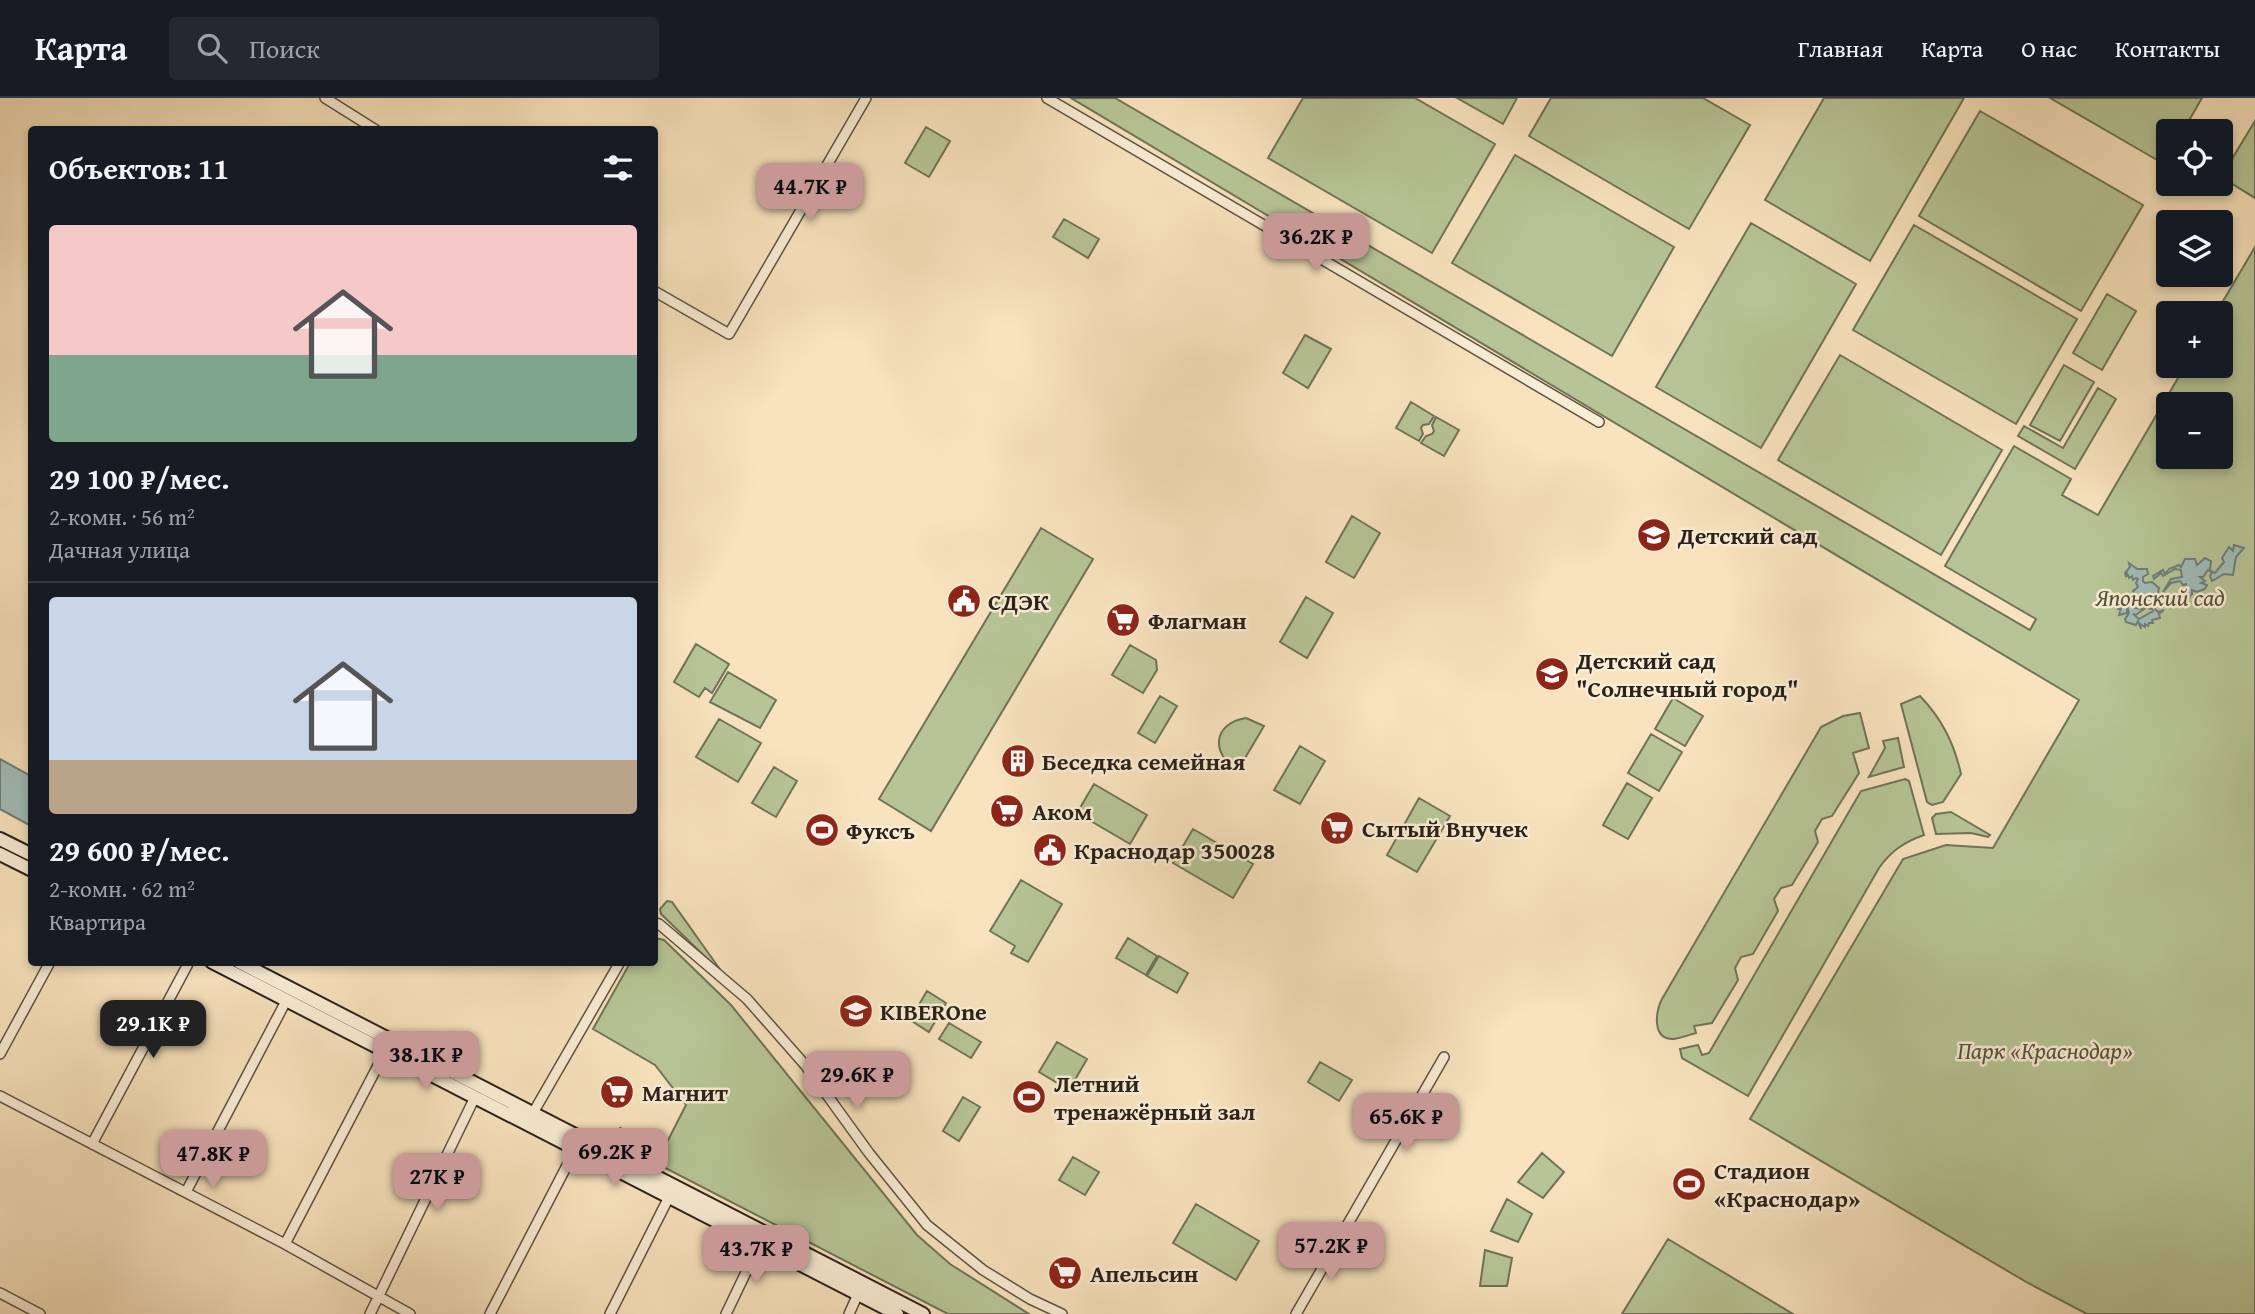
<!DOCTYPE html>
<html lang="ru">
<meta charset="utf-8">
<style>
:root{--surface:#171b24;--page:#242831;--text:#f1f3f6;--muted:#9ea1a6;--line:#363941;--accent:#c59692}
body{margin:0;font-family:"Gentium Book Plus",serif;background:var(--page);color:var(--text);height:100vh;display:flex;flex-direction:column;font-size:26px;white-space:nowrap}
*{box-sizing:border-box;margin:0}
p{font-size:23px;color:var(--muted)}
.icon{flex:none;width:38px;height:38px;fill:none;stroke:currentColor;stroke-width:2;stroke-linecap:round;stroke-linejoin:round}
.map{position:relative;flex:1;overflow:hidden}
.drawer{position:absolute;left:28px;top:28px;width:630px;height:840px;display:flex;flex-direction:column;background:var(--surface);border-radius:7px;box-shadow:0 4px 10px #0003}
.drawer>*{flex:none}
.fabs{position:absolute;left:2156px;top:21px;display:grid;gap:14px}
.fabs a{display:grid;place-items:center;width:77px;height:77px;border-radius:7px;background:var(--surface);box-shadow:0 4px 10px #0003;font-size:35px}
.price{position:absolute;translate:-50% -60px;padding:0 16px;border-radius:14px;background:var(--accent);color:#111;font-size:23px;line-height:46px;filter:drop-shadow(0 2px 4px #0008)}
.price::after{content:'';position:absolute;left:50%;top:42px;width:21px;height:16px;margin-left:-10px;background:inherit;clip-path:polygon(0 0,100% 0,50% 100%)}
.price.selected{background:#222;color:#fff}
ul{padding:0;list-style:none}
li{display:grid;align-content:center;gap:14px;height:371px;padding:0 21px}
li+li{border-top:2px solid var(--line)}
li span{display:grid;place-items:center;height:217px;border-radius:7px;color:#555}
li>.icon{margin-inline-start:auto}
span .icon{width:126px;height:126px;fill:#fffc;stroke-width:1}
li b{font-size:30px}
h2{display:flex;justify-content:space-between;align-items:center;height:84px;padding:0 21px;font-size:30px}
header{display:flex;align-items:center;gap:42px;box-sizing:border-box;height:98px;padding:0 35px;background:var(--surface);border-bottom:2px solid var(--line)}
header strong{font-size:33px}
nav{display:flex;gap:38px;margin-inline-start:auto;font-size:24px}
.search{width:490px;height:63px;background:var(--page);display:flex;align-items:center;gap:18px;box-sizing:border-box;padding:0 24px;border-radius:7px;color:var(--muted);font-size:26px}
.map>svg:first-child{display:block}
.green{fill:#b7c596;stroke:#707358;stroke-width:2;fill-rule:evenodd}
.water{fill:#a0bdb9;stroke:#717f79;stroke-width:2}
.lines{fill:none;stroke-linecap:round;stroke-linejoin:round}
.minor-casing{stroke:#5e5242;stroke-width:12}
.secondary-casing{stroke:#2a2119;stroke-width:16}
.minor{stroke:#faedd5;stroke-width:9}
.secondary{stroke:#faedd5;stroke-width:12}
.labels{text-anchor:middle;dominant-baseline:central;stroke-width:5;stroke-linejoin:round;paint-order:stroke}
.poi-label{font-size:24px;font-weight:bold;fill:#2a2119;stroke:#faedd5;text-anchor:start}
.park-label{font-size:24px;font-style:italic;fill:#54523e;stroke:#faedd5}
</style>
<header>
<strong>Карта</strong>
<div class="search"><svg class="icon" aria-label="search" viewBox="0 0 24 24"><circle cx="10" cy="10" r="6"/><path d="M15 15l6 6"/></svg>Поиск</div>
<nav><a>Главная</a><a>Карта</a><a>О нас</a><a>Контакты</a></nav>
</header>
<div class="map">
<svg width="2255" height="1216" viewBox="0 0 2255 1216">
<rect width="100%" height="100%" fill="#f8e3be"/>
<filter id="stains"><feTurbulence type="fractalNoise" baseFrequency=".00286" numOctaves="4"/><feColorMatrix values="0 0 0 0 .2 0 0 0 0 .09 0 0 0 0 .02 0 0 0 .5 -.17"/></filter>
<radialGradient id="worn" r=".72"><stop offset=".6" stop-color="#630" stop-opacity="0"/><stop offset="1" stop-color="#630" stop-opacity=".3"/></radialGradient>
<path class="green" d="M 1071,0 L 1115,0 L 2030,532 L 2036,521 L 1945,468 L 2014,348 L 2071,381 L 2062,397 L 2098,417 L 2185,268 L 2221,268 L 2221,215 L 2216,215 L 2255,149 L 2255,1216 L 2087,1216 L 2028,1185 L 1750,1021 L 1903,761 L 1946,747 L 1993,750 L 2079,602 ZM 2168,306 L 2221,306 L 2221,359 L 2168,359 Z
M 1303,0 L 1415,0 L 1495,46 L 1432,155 L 1268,60 Z
M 1457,0 L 1517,0 L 1503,26 Z
M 1551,0 L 1703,0 L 1750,27 L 1689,131 L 1529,38 Z
M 1824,0 L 1964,0 L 1870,163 L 1765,102 Z
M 2050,0 L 2202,0 L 2183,33 L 2168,33 L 2168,59 L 2164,66 Z
M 1980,13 L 2143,107 L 2081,213 L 1919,118 Z
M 2255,23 L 2255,100 L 2221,79 Z
M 926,29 L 950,43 L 929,79 L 905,65 Z
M 1515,57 L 1674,149 L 1612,258 L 1452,165 Z
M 1064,121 L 1099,141 L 1088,160 L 1053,139 Z
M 1751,125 L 1856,186 L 1761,350 L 1656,289 Z
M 1914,127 L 2077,221 L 2016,326 L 1853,232 Z
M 2107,196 L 2136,213 L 2102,272 L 2073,255 Z
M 1305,237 L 1331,251 L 1308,290 L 1283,275 Z
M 1840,257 L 2002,352 L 1941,457 L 1778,362 Z
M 2064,267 L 2094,284 L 2060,343 L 2030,327 Z
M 2098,290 L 2116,301 L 2075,371 L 2018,338 L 2024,328 L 2063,350 Z
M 1411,304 L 1434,318 L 1429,326 L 1423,327 L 1421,330 L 1423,336 L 1419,343 L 1396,330 Z
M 1436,319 L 1459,332 L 1444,358 L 1421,345 L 1426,338 L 1432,336 L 1434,333 L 1432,327 Z
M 1352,418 L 1380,435 L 1354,480 L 1326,464 Z
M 1041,430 L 1093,461 L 931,733 L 879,701 Z
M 1306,499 L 1333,515 L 1307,560 L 1280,544 Z
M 696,546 L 729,566 L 712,595 L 705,590 L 699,599 L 674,584 Z
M 1130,547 L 1156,562 L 1157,572 L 1143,595 L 1112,577 Z
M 728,574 L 776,602 L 760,630 L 710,604 Z
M 1160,598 L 1177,608 L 1155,645 L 1138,635 Z
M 1920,598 C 1942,621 1954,645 1961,676 L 1943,704 L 1932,707 L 1927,704 L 1901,606 Z
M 1673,600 L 1703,618 L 1685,648 L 1655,631 Z
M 1860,615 L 1869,650 L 1853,655 L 1859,675 L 1832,718 L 1822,721 L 1815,733 L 1818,744 L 1792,787 L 1781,790 L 1774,801 L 1778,813 L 1753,856 L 1741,859 L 1735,870 L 1738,882 L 1712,925 L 1694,928 L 1696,935 C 1689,937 1681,940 1674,941 C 1651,942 1656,913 1662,901 L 1821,629 L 1843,618 Z
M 1246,620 L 1264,628 L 1238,672 C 1210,656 1213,625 1246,620 Z
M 719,621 L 761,645 L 738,684 L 696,659 Z
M 1651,636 L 1682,654 L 1659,693 L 1628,675 Z
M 1898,640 L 1904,669 L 1869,679 L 1885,650 L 1883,643 Z
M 1300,648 L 1325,663 L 1300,706 L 1274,692 Z
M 774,669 L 797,683 L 776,719 L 752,705 Z
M 1905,681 L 1909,683 L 1924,737 C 1904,744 1891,753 1879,770 L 1748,998 L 1682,960 L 1680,951 L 1698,947 L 1702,957 L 1709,955 L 1861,693 Z
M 1627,685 L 1652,700 L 1628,741 L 1603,727 Z
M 1094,686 L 1147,717 L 1130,746 L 1077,715 Z
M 1419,700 L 1450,718 L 1417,774 L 1387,757 Z
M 1951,714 L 1990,737 L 1988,739 L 1971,735 L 1936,736 L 1932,720 L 1936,716 Z
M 1193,731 L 1253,766 L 1233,800 L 1173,765 Z
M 1021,782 L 1062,806 L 1028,864 L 1011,855 L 1015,848 L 990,833 Z
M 667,803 L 672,804 L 724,877 L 661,816 L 660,811 Z
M 655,840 L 664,842 L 731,907 L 917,1137 L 950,1166 L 1029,1216 L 948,1216 L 613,1043 L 620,1030 L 664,1050 L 686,1007 L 655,967 L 593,931 L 630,865 L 654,864 Z
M 1128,840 L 1157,858 L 1146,877 L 1116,860 Z
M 1159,858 L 1188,875 L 1177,895 L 1147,878 Z
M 927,893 L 946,905 L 929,934 L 910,922 Z
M 949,925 L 981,944 L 971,960 L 939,941 Z
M 1057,944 L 1087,961 L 1069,992 L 1039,974 Z
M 1320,964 L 1352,982 L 1339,1003 L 1308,984 Z
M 963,999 L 980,1009 L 959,1043 L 943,1033 Z
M 1542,1055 L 1564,1074 L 1543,1100 L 1518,1084 Z
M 1073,1059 L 1099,1074 L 1085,1097 L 1059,1082 Z
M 1507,1101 L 1532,1116 L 1518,1144 L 1491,1133 Z
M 1196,1106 L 1259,1143 L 1236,1182 L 1173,1145 Z
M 1668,1141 L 1793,1216 L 1622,1216 Z
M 1485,1152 L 1512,1160 L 1507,1188 L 1480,1188 Z"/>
<path class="water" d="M 2234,447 L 2244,450 L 2236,459 L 2233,477 L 2224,476 L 2212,483 L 2210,478 L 2212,474 L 2208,472 L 2203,479 L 2200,479 L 2205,483 L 2201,485 L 2207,487 L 2205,491 L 2197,494 L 2192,492 L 2192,496 L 2187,501 L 2186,486 L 2183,487 L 2180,483 L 2171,485 L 2163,494 L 2171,481 L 2182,479 L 2181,472 L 2175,471 L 2163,478 L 2161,475 L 2154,481 L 2153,478 L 2163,472 L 2165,476 L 2169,471 L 2179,467 L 2181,469 L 2185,461 L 2195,461 L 2197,467 L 2205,460 L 2211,463 L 2210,472 L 2215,475 L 2224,464 L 2222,460 L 2229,449 L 2233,453 Z
M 2129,465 L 2137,471 L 2147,471 L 2148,476 L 2143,479 L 2143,483 L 2145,485 L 2152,484 L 2159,490 L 2158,495 L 2151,499 L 2151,507 L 2158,514 L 2164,512 L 2159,516 L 2160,520 L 2152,522 L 2153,525 L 2149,525 L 2148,528 L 2145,526 L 2145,529 L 2140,526 L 2141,531 L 2138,523 L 2136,527 L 2126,524 L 2125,521 L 2129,515 L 2127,507 L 2127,515 L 2119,517 L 2121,510 L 2118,511 L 2115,507 L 2115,504 L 2117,506 L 2124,501 L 2126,505 L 2129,505 L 2135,510 L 2144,511 L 2136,517 L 2133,516 L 2139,521 L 2153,513 L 2152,511 L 2143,509 L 2144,504 L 2141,509 L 2133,506 L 2136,497 L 2133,493 L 2138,489 L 2136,485 L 2138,481 L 2136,480 L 2133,482 L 2132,478 L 2129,480 L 2127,475 L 2126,479 L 2125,475 L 2130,469 Z
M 0,661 L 31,678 L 31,728 L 0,711 Z"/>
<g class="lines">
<g class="minor-casing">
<path id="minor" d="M 325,0 L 376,32
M 1047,0 L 1599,324
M 654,193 L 729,236 L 866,0
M 654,825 L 659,826 L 747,901 L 806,968 L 869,1055 L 927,1127 L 983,1172 L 1030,1201 L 1062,1216
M 0,956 L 50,864
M 0,998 L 285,1146 L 410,1216
M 533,1015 L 620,864
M 92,1046 L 189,864
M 186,1094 L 286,903
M 285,1146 L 385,954
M 0,1195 L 40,1216
M 370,1216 L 475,999
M 490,1216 L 576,1050
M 610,1216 L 669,1099
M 726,1216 L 760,1145
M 849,1216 L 858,1196
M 1296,1216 L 1444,959"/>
</g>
<g class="secondary-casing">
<path id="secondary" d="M 0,741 L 32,757
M 0,756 L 32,772
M 212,864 L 897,1216
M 239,864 L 923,1216"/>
</g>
<use href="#minor" class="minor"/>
<use href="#secondary" class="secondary"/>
</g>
<defs>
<g id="school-disc" transform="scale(1.75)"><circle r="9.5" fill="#8f2418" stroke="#faedd5"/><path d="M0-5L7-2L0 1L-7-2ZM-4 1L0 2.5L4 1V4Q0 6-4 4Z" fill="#fff"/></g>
<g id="civic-disc" transform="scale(1.75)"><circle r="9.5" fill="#8f2418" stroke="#faedd5"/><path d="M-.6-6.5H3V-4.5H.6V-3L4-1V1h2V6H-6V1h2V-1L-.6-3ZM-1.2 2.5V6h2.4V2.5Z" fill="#fff"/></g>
<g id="supermarket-disc" transform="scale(1.75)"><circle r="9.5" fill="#8f2418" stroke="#faedd5"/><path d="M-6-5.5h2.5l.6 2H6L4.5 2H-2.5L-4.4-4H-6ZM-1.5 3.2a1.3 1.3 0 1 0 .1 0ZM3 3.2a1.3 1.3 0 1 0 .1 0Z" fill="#fff"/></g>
<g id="building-disc" transform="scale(1.75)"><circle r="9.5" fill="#8f2418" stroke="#faedd5"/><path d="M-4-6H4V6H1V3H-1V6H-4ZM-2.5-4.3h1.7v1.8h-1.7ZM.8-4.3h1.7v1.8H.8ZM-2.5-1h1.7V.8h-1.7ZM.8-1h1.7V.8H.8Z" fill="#fff"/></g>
<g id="stadium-disc" transform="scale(1.75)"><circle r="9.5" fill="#8f2418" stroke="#faedd5"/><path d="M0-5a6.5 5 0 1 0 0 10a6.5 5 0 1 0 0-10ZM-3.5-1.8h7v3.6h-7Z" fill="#fff"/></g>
</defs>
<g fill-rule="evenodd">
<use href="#school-disc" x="1654" y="437"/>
<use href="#civic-disc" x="964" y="503"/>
<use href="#supermarket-disc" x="1123" y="522"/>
<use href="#school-disc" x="1552" y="576"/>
<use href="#building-disc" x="1018" y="663"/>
<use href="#supermarket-disc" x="1007" y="713"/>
<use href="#supermarket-disc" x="1337" y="730"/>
<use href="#stadium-disc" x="822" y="732"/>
<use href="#civic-disc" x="1050" y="752"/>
<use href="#school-disc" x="856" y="913"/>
<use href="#supermarket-disc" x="617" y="994"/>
<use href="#stadium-disc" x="1029" y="999"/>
<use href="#stadium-disc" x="1689" y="1086"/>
<use href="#supermarket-disc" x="1065" y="1175"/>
</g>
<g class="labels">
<g class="poi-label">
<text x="1678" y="437">Детский сад</text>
<text x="988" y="503">СДЭК</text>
<text x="1148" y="522">Флагман</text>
<text x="1576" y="562">Детский сад<tspan x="1576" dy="28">"Солнечный город"</tspan></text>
<text x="1042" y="663">Беседка семейная</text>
<text x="1032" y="713">Аком</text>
<text x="1362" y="730">Сытый Внучек</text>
<text x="846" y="732">Фуксъ</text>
<text x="1074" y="752">Краснодар 350028</text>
<text x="880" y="913">KIBEROne</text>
<text x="1054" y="985">Летний<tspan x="1054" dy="28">тренажёрный зал</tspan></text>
<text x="642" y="994">Магнит</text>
<text x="1714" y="1072">Стадион<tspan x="1714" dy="28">«Краснодар»</tspan></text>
<text x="1090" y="1175">Апельсин</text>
</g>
<g class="park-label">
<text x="2160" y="499">Японский сад</text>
<text x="2045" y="952">Парк «Краснодар»</text>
</g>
</g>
<rect width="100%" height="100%" filter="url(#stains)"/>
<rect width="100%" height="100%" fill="url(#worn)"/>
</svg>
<div class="fabs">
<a><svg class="icon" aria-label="locate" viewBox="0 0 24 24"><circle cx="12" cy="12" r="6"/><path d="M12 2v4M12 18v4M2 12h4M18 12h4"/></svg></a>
<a><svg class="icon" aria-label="layers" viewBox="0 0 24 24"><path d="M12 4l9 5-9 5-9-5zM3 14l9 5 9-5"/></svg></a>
<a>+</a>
<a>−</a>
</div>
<b class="price" style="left:810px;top:125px">44.7K ₽</b>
<b class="price" style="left:1316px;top:175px">36.2K ₽</b>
<b class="price selected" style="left:153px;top:962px">29.1K ₽</b>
<b class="price" style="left:426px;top:993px">38.1K ₽</b>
<b class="price" style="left:857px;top:1013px">29.6K ₽</b>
<b class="price" style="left:1406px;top:1055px">65.6K ₽</b>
<b class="price" style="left:615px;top:1090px">69.2K ₽</b>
<b class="price" style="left:213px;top:1092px">47.8K ₽</b>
<b class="price" style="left:437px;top:1115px">27K ₽</b>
<b class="price" style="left:1331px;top:1184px">57.2K ₽</b>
<b class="price" style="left:756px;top:1187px">43.7K ₽</b>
<section class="drawer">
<h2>Объектов: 11<svg class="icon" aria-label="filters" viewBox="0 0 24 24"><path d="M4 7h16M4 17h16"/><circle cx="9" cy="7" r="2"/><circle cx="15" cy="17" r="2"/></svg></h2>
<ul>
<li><span style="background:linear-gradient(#f6c9c9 60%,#7fa58c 0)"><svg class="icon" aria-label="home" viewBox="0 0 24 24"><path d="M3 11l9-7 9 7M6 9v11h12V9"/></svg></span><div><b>29 100 ₽/мес.</b><p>2-комн. · 56 m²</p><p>Дачная улица</p></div></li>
<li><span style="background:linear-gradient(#c9d6e8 75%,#b9a48a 0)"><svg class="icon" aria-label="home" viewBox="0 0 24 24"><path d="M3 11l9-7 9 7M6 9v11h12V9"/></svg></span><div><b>29 600 ₽/мес.</b><p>2-комн. · 62 m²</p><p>Квартира</p></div></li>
</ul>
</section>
</div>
